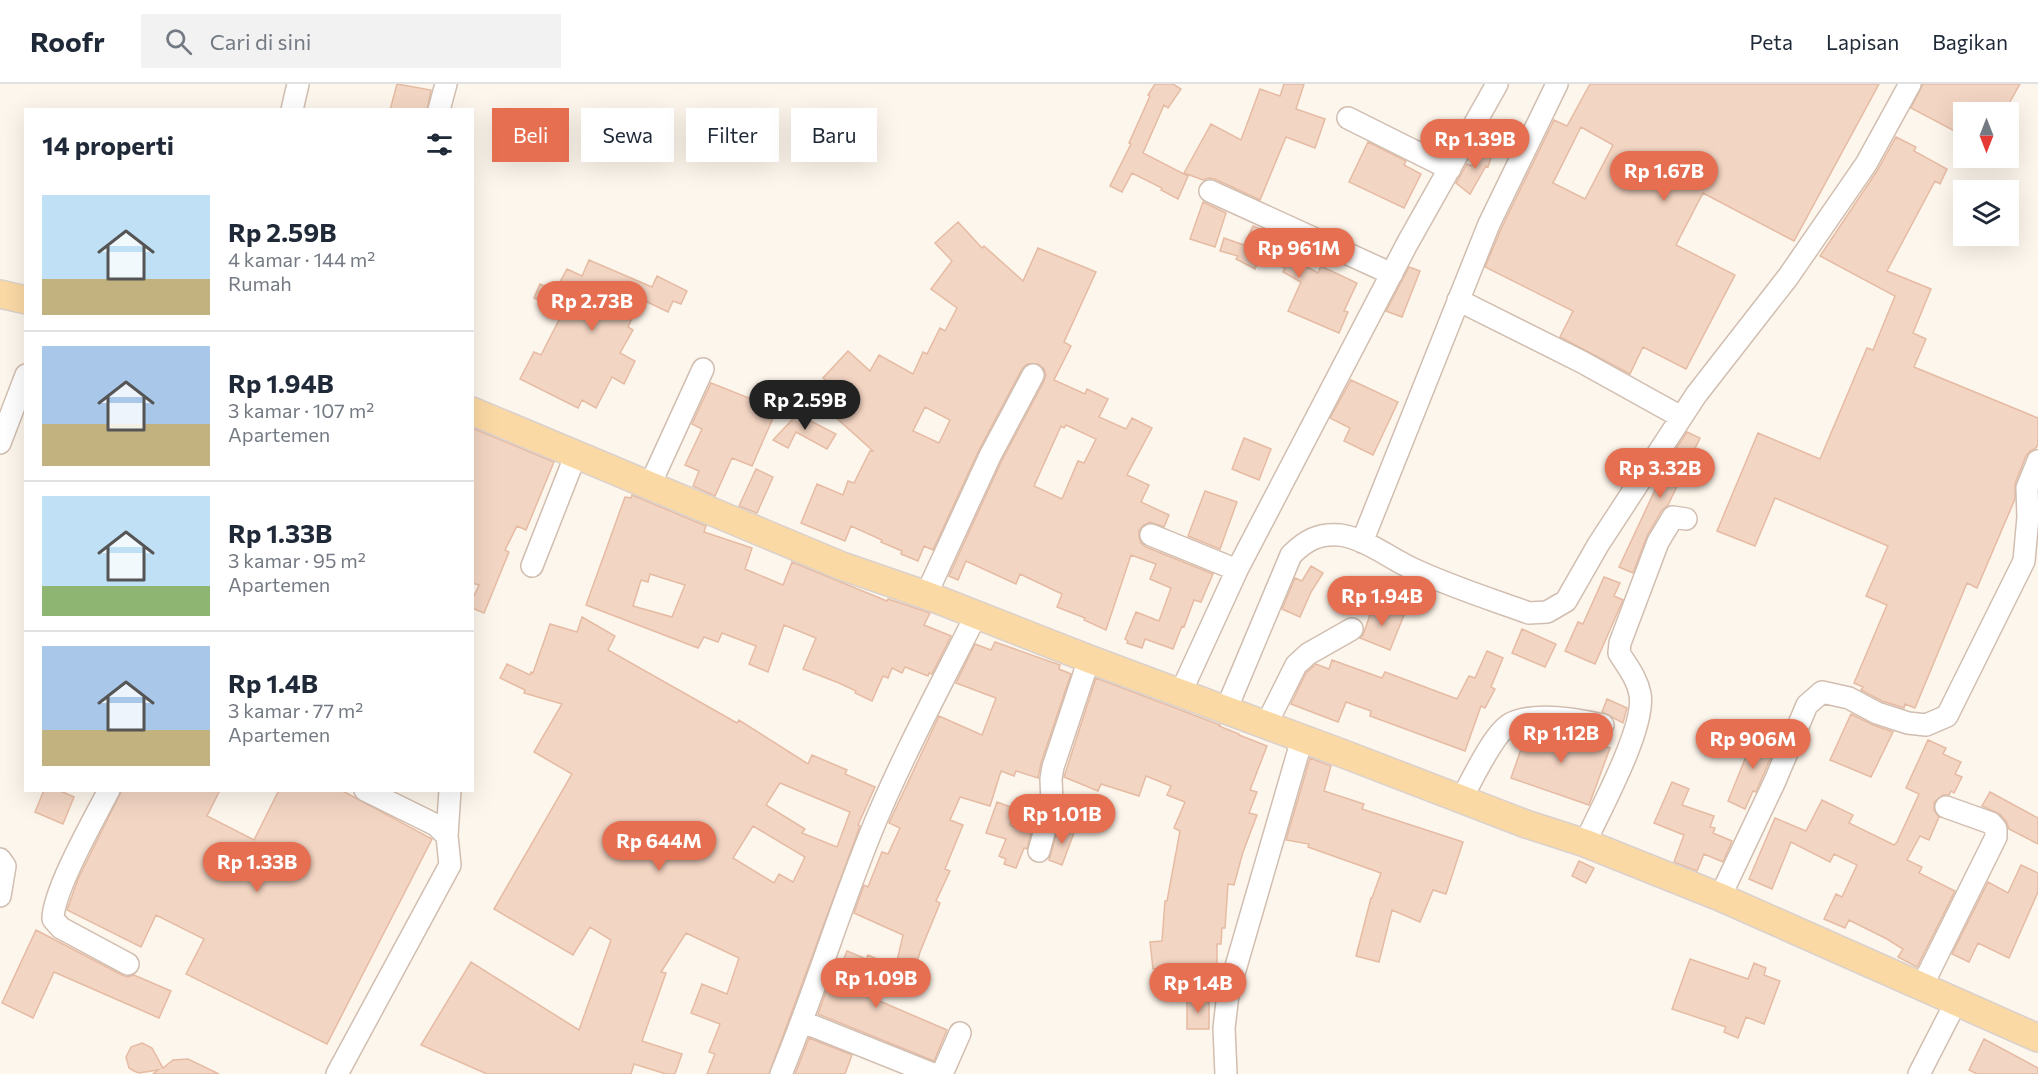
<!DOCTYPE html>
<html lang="id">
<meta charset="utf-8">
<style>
:root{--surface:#fff;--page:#f2f2f3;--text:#1f2937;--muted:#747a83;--line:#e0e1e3;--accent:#e76f51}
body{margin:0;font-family:Commissioner,sans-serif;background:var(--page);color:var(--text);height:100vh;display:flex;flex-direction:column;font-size:22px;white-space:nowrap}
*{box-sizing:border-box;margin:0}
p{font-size:20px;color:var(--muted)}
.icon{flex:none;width:33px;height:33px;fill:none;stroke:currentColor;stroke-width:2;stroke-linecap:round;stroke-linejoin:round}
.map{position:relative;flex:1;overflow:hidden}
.side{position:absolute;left:24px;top:24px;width:450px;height:684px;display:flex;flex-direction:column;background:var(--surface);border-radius:0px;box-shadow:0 6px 24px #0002}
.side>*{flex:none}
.guide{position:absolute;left:492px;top:24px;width:570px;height:54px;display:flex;gap:12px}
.needle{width:39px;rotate:180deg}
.fabs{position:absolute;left:1953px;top:18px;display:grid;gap:12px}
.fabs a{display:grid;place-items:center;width:66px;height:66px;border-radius:0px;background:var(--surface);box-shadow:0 6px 24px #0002;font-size:30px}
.price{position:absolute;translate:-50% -51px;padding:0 14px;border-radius:21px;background:var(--accent);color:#fff;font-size:20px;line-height:39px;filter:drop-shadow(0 2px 3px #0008)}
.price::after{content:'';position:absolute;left:50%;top:36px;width:18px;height:14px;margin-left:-9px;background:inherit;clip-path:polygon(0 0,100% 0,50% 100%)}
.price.selected{background:#222;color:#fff}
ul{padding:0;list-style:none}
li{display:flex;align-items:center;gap:18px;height:150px;padding:0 18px}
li+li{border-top:2px solid var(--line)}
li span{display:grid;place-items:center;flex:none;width:168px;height:120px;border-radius:0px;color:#555}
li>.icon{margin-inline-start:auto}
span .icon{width:72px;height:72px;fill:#fffc;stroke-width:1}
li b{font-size:26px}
h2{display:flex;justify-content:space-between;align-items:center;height:72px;padding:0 18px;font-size:26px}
.pill{padding:0 21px;border-radius:0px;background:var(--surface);box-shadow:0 6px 24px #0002;font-size:21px;line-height:54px}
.pill.selected{background:var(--accent);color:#fff}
header{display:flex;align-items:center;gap:36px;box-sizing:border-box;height:84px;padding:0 30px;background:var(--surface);border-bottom:2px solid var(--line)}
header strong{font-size:28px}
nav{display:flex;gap:33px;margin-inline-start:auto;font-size:21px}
.search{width:420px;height:54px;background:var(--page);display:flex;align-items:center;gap:15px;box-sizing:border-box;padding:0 21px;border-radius:0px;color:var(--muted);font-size:22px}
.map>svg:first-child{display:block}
.building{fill:#f3d5c3;stroke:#e6bba3;stroke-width:1.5;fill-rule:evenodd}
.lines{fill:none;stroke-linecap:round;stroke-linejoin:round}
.minor-casing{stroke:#d1beb0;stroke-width:24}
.major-casing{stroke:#dad1cd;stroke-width:30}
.minor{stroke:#fff;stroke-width:21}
.major{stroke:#fbd9a5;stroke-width:27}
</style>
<header>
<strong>Roofr</strong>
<div class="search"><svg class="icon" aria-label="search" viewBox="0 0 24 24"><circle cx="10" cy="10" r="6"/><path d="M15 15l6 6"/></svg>Cari di sini</div>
<nav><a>Peta</a><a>Lapisan</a><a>Bagikan</a></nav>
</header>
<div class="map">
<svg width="2038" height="990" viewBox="0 0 2038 990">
<rect width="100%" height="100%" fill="#fdf6ec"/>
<path class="building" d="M 397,0 L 431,6 L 427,26 L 390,26 Z
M 1155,0 L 1173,0 L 1181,5 L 1168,24 L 1164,21 L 1143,69 L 1188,92 L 1178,115 L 1161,106 L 1162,104 L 1132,89 L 1122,108 L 1110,102 L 1131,60 L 1129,59 L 1150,12 L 1148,11 Z
M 1284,0 L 1304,0 L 1296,25 L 1325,35 L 1315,64 L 1286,53 L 1260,116 L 1215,95 L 1209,94 L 1203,96 L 1184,89 L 1211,40 L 1241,56 L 1260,5 L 1280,12 Z
M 1590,0 L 1879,0 L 1794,157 L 1703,109 L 1676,161 L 1735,191 L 1686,285 L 1643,263 L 1630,290 L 1560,253 L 1573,227 L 1485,183 L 1501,145 L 1554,36 L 1567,42 ZM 1581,43 L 1613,61 L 1585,115 L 1553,99 Z
M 1923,0 L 2020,0 L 2004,28 L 1964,28 L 1964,52 L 1911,24 Z
M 1896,53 L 1916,63 L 1914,67 L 1947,85 L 1940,100 L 1935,97 L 1887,187 L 1931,205 L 1913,249 L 1926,255 L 1914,283 L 2038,334 L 2038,360 L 2036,364 L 2030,367 L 2026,372 L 2015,400 L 2015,415 L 1977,504 L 1967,499 L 1915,624 L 1905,620 L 1904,624 L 1882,617 L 1861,606 L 1863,603 L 1854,599 L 1887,521 L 1866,512 L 1888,462 L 1775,414 L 1755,462 L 1717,447 L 1758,349 L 1820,375 L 1867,264 L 1873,266 L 1895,212 L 1820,172 L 1877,87 Z
M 1368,58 L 1406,77 L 1404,81 L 1421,90 L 1404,124 L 1349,98 Z
M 1478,63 L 1493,67 L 1488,83 L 1486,82 L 1470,110 L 1456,99 L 1467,80 L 1472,82 Z
M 1203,118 L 1226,129 L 1215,163 L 1190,155 Z
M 958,138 L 982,164 L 984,162 L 1023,197 L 1038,164 L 1096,188 L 1064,258 L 1071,262 L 1054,296 L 1085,310 L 1087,305 L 1108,315 L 1099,333 L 1126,345 L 1132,334 L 1152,344 L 1127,391 L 1149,401 L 1141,418 L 1169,431 L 1164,443 L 1150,438 L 1144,441 L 1139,446 L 1139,453 L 1141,459 L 1146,463 L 1213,490 L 1201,518 L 1194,516 L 1184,543 L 1182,542 L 1173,565 L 1145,555 L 1142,564 L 1127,559 L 1128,557 L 1125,555 L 1136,528 L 1159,537 L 1171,504 L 1150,495 L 1156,480 L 1131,471 L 1106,546 L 1084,536 L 1085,534 L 1057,523 L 1062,510 L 1020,490 L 1016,500 L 966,477 L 958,496 L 949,492 L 1001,378 L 1044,297 L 1046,291 L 1044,285 L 1038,280 L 1027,280 L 1022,285 L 979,366 L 933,466 L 924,462 L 918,477 L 901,470 L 902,467 L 881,458 L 882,456 L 851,442 L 845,457 L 801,439 L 817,400 L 843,411 L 848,397 L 854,399 L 870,367 L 873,367 L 813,313 L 828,298 L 823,294 L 848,267 L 870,287 L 879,271 L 913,290 L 923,268 L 927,270 L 940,244 L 945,247 L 957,224 L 931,205 L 952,177 L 935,159 ZM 925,323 L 950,336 L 939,359 L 913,347 ZM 1066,341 L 1096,355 L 1084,379 L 1078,377 L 1062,415 L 1034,402 L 1061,342 L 1064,344 Z
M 1253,142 L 1292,158 L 1286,171 L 1318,189 L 1321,182 L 1357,199 L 1344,227 L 1348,228 L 1339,249 L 1288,227 L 1301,198 L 1283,188 L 1285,184 L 1267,176 L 1266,181 L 1258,178 L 1255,185 L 1236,175 L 1238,172 L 1220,167 L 1224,154 L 1244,161 Z
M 589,176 L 652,203 L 657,192 L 687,207 L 681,220 L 673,217 L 668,228 L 641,215 L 628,243 L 633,246 L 620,269 L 635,277 L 624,300 L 612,293 L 596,324 L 582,316 L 578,324 L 520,295 L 534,268 L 541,271 L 563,228 L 534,214 L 540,200 L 555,207 L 567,185 L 582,192 Z
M 1409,183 L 1420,187 L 1402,233 L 1386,227 Z
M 1351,296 L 1398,318 L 1373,371 L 1344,357 L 1350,344 L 1330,334 Z
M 711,299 L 764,320 L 768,311 L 781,316 L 752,382 L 732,374 L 715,412 L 693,402 L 699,387 L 685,381 L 702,345 L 692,340 Z
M 806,321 L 809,323 L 803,333 L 836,350 L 827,365 L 796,348 L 788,364 L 773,356 Z
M 472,344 L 554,378 L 526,446 L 517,442 L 505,466 L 509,468 L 484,529 L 472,524 L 472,516 L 479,501 L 472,499 Z
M 1687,348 L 1700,354 L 1668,421 L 1662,426 L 1647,452 L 1633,489 L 1619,483 L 1670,374 Z
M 1244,354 L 1271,365 L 1259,396 L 1232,385 Z
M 756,385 L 773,393 L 757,429 L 739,422 Z
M 1205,407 L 1237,418 L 1220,465 L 1188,452 Z
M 632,411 L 706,442 L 704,448 L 752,464 L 745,485 L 783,501 L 792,478 L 887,517 L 888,515 L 930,529 L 924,541 L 951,552 L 932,590 L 929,589 L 928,592 L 905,583 L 902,589 L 892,584 L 888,594 L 883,592 L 872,617 L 855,609 L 856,607 L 839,599 L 803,585 L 816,554 L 784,541 L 768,588 L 749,580 L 756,562 L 722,549 L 718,558 L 704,553 L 698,564 L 586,521 L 625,413 L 631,414 ZM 650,490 L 685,501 L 672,533 L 633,522 L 641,496 L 648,498 Z
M 1311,482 L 1323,489 L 1311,508 L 1300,533 L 1282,525 L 1295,494 L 1302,497 Z
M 1604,493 L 1620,499 L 1614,512 L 1623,516 L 1595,580 L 1565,567 L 1578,538 L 1583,540 Z
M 1374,519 L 1404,531 L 1390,566 L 1360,554 L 1363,551 Z
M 582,533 L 615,552 L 608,566 L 737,639 L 739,636 L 808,680 L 812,671 L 847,686 L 845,690 L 875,703 L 858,741 L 860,742 L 769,990 L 707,990 L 715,970 L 709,968 L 720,940 L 691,929 L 702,900 L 727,910 L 739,874 L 686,849 L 661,888 L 666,889 L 642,957 L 682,970 L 675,990 L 666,990 L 634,980 L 631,990 L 487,990 L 421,961 L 471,878 L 579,946 L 611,856 L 590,843 L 573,871 L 494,825 L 572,690 L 534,668 L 562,620 L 524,609 L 525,606 L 500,594 L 507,580 L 530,591 L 531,588 L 533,589 L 550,540 L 577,548 ZM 780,699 L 850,728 L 837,763 L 802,749 L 805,745 L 766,721 ZM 753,742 L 805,773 L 793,798 L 779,790 L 774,799 L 733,774 Z
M 1522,545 L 1556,560 L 1545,583 L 1512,569 Z
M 995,558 L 1060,581 L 1059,585 L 1071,590 L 1041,679 L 1038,694 L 1016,687 L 1014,692 L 1001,687 L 990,722 L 960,713 L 950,736 L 963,741 L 945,785 L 950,787 L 936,817 L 940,819 L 920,868 L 913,891 L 895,886 L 903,851 L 854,829 L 864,801 L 868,803 L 882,768 L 888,770 L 900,744 L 889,739 L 939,632 L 982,651 L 996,614 L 956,599 L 975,560 L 991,566 Z
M 1487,567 L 1503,574 L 1491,603 L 1495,605 L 1485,624 L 1481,622 L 1465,667 L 1370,632 L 1371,627 L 1346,618 L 1338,638 L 1291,620 L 1306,589 L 1316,580 L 1329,585 L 1332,576 L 1382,594 L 1385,588 L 1457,615 L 1469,592 L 1475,594 Z
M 1096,594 L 1220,641 L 1219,642 L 1239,650 L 1239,651 L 1267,662 L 1250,706 L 1257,708 L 1249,729 L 1257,731 L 1243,768 L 1234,801 L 1228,800 L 1225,844 L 1222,844 L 1221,860 L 1217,860 L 1217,880 L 1198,880 L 1198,895 L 1185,895 L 1185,882 L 1153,885 L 1150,858 L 1162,857 L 1165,817 L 1167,817 L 1180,747 L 1174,744 L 1185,718 L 1167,711 L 1171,702 L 1146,692 L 1139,712 L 1101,700 L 1098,707 L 1064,693 Z
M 1607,615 L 1627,624 L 1623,639 L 1602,628 Z
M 1851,630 L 1873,641 L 1893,648 L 1871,693 L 1830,676 Z
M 1543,646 L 1561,647 L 1610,664 L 1589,721 L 1511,694 L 1527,648 Z
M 1756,648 L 1778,657 L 1756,708 L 1753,707 L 1745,725 L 1728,717 Z
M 1928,656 L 1946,664 L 1943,670 L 1961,678 L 1955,690 L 1962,693 L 1954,709 L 1951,707 L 1949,711 L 1943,711 L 1934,718 L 1934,726 L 1939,733 L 1929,756 L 1920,752 L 1907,776 L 1922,783 L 1919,789 L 1955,807 L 1917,883 L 1898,873 L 1903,865 L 1887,855 L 1849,836 L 1845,844 L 1824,835 L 1836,810 L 1842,813 L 1857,781 L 1834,770 L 1830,778 L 1791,758 L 1772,805 L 1749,795 L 1775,734 L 1806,747 L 1822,716 L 1853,731 L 1849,739 L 1894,761 L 1897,758 L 1919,710 L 1906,704 Z
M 1310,674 L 1331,682 L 1324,707 L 1364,720 L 1362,725 L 1463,758 L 1446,810 L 1433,806 L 1420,838 L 1392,826 L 1379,878 L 1356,872 L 1371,814 L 1372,814 L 1381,789 L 1308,763 L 1309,760 L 1286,756 Z
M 1672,698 L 1689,705 L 1682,721 L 1714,732 L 1710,743 L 1715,744 L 1713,749 L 1732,757 L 1723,778 L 1704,770 L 1697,787 L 1674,778 L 1684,751 L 1654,739 Z
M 44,706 L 58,706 L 74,713 L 63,740 L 35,728 Z
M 122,706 L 220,706 L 207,732 L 254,756 L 279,706 L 341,706 L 432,755 L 327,960 L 186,890 L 204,855 L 156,831 L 141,863 L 67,826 L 78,795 Z
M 1990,708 L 2038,734 L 2038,760 L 2009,745 L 2006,737 L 2000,730 L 1982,722 Z
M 997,718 L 1016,725 L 1010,741 L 1031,749 L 1027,765 L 1024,764 L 1016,784 L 1004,780 L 1006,775 L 999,772 L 1006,755 L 986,749 Z
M 1062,741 L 1075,746 L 1062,781 L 1049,776 L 1058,745 L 1061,745 Z
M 1579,777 L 1594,784 L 1586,799 L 1572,792 Z
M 2021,781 L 2038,789 L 2038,808 L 2009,874 L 1978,859 L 1969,878 L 1952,870 L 1988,798 L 2008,809 Z
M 36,846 L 122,891 L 128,893 L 134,891 L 171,907 L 159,934 L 54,888 L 33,934 L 2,919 Z
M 847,867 L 866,875 L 868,871 L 884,878 L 868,912 L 947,946 L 934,977 L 818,930 L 834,885 L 839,887 Z
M 1690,875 L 1748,895 L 1754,879 L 1766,884 L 1764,891 L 1780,897 L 1764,940 L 1746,933 L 1738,954 L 1724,948 L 1726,943 L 1672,925 Z
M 1187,915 L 1209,915 L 1209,945 L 1187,945 Z
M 809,954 L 852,971 L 845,990 L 795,990 Z
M 1984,955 L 2038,984 L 2038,990 L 1977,990 L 1969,986 Z
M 142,959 L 152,964 L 163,984 L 173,976 L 188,975 L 219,990 L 153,990 L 158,986 L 139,989 L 134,987 L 129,984 L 126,973 L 131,963 Z"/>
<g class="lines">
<g class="minor-casing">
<path id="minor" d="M 292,26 L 298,0
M 439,26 L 446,0
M 1348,34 L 1450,85
M 1210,107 L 1392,190
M 1458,216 L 1582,278 L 1681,333
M 0,359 L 26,291
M 649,403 L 703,285
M 1151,451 L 1237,486
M 1362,458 L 1489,140 L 1557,0
M 532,482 L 576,370
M 926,511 L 990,372 L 1033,291
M 1181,608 L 1237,486 L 1407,160 L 1497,0
M 1226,626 L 1291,471 C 1305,457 1318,449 1340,451 C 1366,455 1388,473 1411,484 C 1449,502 1490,515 1529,529 L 1547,528 L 1566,517 L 1598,461 L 1696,311 L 1788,193 L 1866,80 L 1910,0
M 1266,641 L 1296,581 L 1308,570 L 1352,545
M 109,706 C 94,735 53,807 53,835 L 61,844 L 128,880
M 1462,714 C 1472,696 1493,650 1510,640 C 1534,627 1577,635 1603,641
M 447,752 L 450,706
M 1585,759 C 1600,726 1646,643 1640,610 C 1637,594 1627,582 1619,569 L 1620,559 L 1658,458 L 1673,433 L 1686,435
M 1039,767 L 1052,720 L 1051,695 L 1053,683 L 1089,575
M 0,775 L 5,782 L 0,812
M 1720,813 L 1775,697 L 1807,621 L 1822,608 L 1849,614 L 1877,629 L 1908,639 L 1926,641 L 1947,632 L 2024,477 L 2028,433 L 2027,404 L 2038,377
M 1922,902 L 1996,753 L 1996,745 L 1991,739 L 1946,723
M 803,938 L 933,990
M 337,990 L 450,781 L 447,752 L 436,741 L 365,706
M 781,990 C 815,908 840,823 874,741 C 904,669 941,601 976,531
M 942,990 L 960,949
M 1226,990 L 1224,944 L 1228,910 L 1302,655
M 1919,990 L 1956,918"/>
</g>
<g class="major-casing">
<path id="major" d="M 0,210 L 26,216
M 472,327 L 842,482 L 926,511 L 1089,575 L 1344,670 L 1526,740 L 1585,759 L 1720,813 L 2038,954"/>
</g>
<use href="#minor" class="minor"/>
<use href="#major" class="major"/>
</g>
</svg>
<div class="fabs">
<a><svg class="needle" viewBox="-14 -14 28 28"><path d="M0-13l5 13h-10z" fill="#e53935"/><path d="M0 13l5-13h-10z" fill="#747a83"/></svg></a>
<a><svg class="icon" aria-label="layers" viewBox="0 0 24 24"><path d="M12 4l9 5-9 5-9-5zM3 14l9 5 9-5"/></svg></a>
</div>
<b class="price" style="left:1475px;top:86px">Rp 1.39B</b>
<b class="price" style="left:1664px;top:118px">Rp 1.67B</b>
<b class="price" style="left:1299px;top:195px">Rp 961M</b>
<b class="price" style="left:592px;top:248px">Rp 2.73B</b>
<b class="price selected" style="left:805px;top:347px">Rp 2.59B</b>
<b class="price" style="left:1660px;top:415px">Rp 3.32B</b>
<b class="price" style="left:1382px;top:543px">Rp 1.94B</b>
<b class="price" style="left:1561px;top:680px">Rp 1.12B</b>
<b class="price" style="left:1753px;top:686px">Rp 906M</b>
<b class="price" style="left:1062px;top:761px">Rp 1.01B</b>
<b class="price" style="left:659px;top:788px">Rp 644M</b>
<b class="price" style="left:257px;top:809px">Rp 1.33B</b>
<b class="price" style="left:876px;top:925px">Rp 1.09B</b>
<b class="price" style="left:1198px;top:930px">Rp 1.4B</b>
<div class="guide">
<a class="pill selected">Beli</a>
<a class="pill">Sewa</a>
<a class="pill">Filter</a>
<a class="pill">Baru</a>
</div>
<section class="side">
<h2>14 properti<svg class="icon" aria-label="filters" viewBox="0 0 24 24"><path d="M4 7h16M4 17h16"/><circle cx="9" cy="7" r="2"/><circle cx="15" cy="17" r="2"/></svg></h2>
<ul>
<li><span style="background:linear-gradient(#bfe0f5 70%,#c2b280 0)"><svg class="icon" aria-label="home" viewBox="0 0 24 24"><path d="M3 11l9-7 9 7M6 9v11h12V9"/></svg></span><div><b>Rp 2.59B</b><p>4 kamar · 144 m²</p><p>Rumah</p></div></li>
<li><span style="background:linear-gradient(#a9c7e8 65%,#c2b280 0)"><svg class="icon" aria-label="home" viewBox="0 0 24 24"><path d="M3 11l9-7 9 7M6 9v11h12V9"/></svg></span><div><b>Rp 1.94B</b><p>3 kamar · 107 m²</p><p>Apartemen</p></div></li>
<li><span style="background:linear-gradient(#bfe0f5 75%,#8fb573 0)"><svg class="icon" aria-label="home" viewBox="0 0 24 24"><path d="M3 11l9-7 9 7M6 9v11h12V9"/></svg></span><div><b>Rp 1.33B</b><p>3 kamar · 95 m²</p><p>Apartemen</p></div></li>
<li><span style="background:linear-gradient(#a9c7e8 70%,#c2b280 0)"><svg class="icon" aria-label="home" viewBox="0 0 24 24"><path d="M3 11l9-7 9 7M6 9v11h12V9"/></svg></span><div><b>Rp 1.4B</b><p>3 kamar · 77 m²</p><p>Apartemen</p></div></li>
</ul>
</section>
</div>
